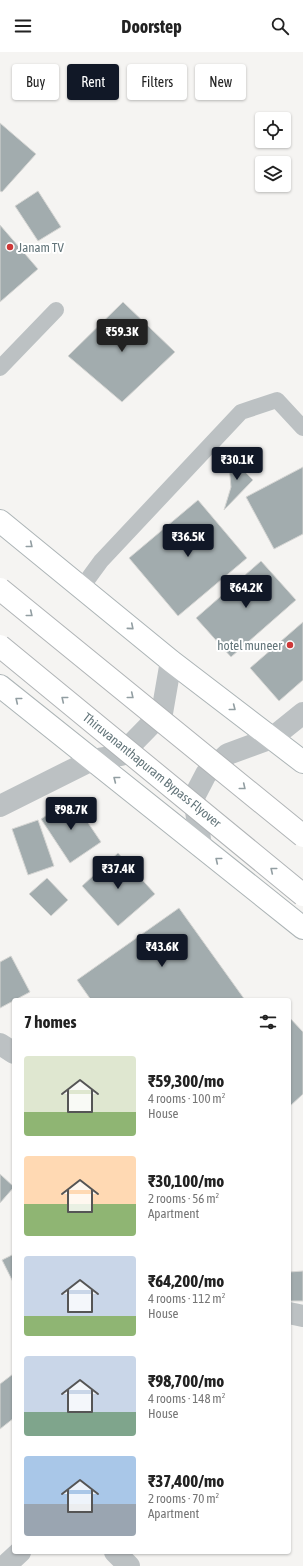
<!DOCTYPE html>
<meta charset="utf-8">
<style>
:root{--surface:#fff;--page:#f2f2f2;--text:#222;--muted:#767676;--accent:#111827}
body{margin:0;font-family:"Asap Condensed",sans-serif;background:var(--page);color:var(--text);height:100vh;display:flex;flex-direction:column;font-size:15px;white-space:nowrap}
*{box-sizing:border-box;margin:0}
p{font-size:13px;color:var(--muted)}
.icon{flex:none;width:22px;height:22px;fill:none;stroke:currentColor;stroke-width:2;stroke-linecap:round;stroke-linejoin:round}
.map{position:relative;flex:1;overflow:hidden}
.drawer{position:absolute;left:12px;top:946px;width:279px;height:556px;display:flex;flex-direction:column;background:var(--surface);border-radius:4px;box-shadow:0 1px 3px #0004}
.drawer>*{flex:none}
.banner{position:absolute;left:12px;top:12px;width:279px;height:36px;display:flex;gap:8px}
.controls{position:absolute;left:255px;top:60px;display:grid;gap:8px}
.controls a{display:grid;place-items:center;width:36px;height:36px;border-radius:4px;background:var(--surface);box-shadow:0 1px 3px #0004;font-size:20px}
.price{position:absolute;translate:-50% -34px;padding:0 9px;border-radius:4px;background:var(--accent);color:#fff;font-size:13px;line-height:26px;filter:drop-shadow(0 1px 2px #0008)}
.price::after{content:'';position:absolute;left:50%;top:24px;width:12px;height:9px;margin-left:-6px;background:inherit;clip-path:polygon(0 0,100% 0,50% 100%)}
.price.selected{background:#222;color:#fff}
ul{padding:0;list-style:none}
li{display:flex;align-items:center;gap:12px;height:100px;padding:0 12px}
li span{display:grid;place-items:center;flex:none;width:112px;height:80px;border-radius:4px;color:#555}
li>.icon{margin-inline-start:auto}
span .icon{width:48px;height:48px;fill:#fffc;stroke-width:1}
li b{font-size:17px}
h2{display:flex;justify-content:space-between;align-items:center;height:48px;padding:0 12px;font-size:17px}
.chip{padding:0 14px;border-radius:4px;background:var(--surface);box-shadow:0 1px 3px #0004;font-size:14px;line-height:36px}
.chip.selected{background:var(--accent);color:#fff}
header{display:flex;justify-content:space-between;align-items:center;height:52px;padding:0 12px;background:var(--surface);font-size:18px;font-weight:700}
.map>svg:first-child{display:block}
.building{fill:#a2acae;stroke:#d6d6d4}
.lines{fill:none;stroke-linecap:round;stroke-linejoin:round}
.secondary-casing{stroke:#acb4b6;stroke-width:24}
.lane{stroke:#bcc1c3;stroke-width:16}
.street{stroke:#bcc1c3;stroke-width:22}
.secondary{stroke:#fff;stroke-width:22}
.highway-bridge-casing{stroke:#b0b4b6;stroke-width:24;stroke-linecap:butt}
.highway-bridge{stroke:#fff;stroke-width:22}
.oneway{stroke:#929ea2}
.poi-dot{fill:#ce3838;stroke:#fff;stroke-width:1.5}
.labels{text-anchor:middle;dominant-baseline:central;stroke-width:4;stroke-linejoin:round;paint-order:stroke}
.poi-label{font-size:13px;fill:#63757a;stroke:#fff;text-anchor:start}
.street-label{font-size:13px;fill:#63757a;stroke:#fff}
</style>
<header><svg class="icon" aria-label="menu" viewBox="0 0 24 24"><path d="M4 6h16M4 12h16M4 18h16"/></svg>Doorstep<svg class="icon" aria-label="search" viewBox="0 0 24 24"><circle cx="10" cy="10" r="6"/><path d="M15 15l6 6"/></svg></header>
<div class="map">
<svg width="303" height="1514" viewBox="0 0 303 1514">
<rect width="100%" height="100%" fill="#f5f4f2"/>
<path class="building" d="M 0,71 L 36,102 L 2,140 L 0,139 Z
M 38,139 L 61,175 L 38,189 L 15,154 Z
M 0,173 L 38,217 L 0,250 Z
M 123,250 L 175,300 L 122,350 L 68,304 Z
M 228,403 L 253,428 L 224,458 L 231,435 Z
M 303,415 L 303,482 L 274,497 L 246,445 Z
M 198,448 L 247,506 L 178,564 L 129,506 Z
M 261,509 L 296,548 L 231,605 L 196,566 Z
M 303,570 L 303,628 L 279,649 L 250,616 Z
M 72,747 L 101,790 L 70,811 L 41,767 Z
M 38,768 L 54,814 L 28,823 L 12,777 Z
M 118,801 L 155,842 L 118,874 L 82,834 Z
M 47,826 L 68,848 L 51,864 L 29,842 Z
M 179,856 L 245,948 L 91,948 L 77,928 Z
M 11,904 L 30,940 L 0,956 L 0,910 Z
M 289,965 L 303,980 L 303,1042 L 289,1055 Z
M 0,1122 L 14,1135 L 0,1151 Z
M 14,1202 L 14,1232 L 2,1208 Z
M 303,1219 L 303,1249 L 289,1249 L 289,1220 Z
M 13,1322 L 14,1366 L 0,1377 L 0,1332 Z"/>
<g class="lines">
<g class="secondary-casing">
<path id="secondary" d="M 0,469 L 171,609 L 303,710
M 0,634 L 303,876"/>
</g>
<path class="lane" d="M 0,316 L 56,258
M 82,535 L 101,509 L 241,360 L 277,348 L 303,376"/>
<path class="street" d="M 0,754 L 92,708 L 121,703 L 162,661 L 171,609
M 201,794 L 194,745 L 206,722 L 228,702 L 272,686 L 303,661
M 0,992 L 14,1001
M 289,1261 L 303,1264
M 115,1500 L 129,1514
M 5,1514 L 20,1500"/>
<use href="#secondary" class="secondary"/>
<g class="highway-bridge-casing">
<path id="highway-bridge" d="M 0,537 L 303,784
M 0,594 L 303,843"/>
</g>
<use href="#highway-bridge" class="highway-bridge"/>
</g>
<defs><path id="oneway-chevron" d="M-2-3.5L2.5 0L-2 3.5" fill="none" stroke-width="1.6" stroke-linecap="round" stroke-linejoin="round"/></defs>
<g class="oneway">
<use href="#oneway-chevron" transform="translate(30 493) rotate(39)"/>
<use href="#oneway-chevron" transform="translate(30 562) rotate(39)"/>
<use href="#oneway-chevron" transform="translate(131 575) rotate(40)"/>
<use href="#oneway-chevron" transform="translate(131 644) rotate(39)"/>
<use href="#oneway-chevron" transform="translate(64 647) rotate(-141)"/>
<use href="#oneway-chevron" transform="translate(18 648) rotate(-141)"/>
<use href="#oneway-chevron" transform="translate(233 656) rotate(38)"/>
<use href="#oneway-chevron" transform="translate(116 727) rotate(-142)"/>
<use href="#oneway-chevron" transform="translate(243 735) rotate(39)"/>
<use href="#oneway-chevron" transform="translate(218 808) rotate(-141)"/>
<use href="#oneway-chevron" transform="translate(273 818) rotate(-141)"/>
</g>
<g class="poi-dot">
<circle cx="10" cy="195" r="4"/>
<circle cx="290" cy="593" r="4"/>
</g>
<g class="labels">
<g class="poi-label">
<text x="18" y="195">Janam TV</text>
<text x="282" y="593" text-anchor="end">hotel muneer</text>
</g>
<g class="street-label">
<text transform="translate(152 718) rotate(39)">Thiruvananthapuram Bypass Flyover</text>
</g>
</g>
</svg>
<div class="controls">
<a><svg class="icon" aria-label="locate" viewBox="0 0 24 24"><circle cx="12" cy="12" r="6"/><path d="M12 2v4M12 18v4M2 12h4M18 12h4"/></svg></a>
<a><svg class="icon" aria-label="layers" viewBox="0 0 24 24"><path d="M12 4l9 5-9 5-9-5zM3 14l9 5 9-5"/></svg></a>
</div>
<b class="price selected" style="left:122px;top:301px">₹59.3K</b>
<b class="price" style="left:237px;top:429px">₹30.1K</b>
<b class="price" style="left:188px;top:506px">₹36.5K</b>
<b class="price" style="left:246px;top:557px">₹64.2K</b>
<b class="price" style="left:71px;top:779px">₹98.7K</b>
<b class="price" style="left:118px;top:838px">₹37.4K</b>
<b class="price" style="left:162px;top:916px">₹43.6K</b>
<div class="banner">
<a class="chip">Buy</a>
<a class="chip selected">Rent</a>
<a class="chip">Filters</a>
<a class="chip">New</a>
</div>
<section class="drawer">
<h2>7 homes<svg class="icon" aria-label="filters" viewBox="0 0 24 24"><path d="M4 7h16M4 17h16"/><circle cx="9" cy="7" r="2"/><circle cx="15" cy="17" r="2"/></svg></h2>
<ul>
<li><span style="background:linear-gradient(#dfe7d0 70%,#8fb573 0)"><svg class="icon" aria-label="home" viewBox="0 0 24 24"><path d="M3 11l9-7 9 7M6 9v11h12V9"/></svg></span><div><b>₹59,300/mo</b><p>4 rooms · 100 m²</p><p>House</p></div></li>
<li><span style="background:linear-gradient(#ffd9b3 60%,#8fb573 0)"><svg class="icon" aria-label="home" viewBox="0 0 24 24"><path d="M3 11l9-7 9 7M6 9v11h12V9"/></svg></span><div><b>₹30,100/mo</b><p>2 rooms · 56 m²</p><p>Apartment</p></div></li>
<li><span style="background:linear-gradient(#c9d6e8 75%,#8fb573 0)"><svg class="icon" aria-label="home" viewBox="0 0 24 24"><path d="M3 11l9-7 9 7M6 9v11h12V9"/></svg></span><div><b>₹64,200/mo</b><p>4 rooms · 112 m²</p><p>House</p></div></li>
<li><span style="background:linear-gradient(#c9d6e8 70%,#7fa58c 0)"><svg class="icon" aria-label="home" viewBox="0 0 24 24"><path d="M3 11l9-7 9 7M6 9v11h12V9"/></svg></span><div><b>₹98,700/mo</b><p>4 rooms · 148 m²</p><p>House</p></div></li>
<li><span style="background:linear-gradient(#a9c7e8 60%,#9aa5b1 0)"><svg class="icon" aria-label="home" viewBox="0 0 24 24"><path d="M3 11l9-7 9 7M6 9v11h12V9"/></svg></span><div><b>₹37,400/mo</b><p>2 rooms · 70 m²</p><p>Apartment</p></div></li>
</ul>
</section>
</div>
